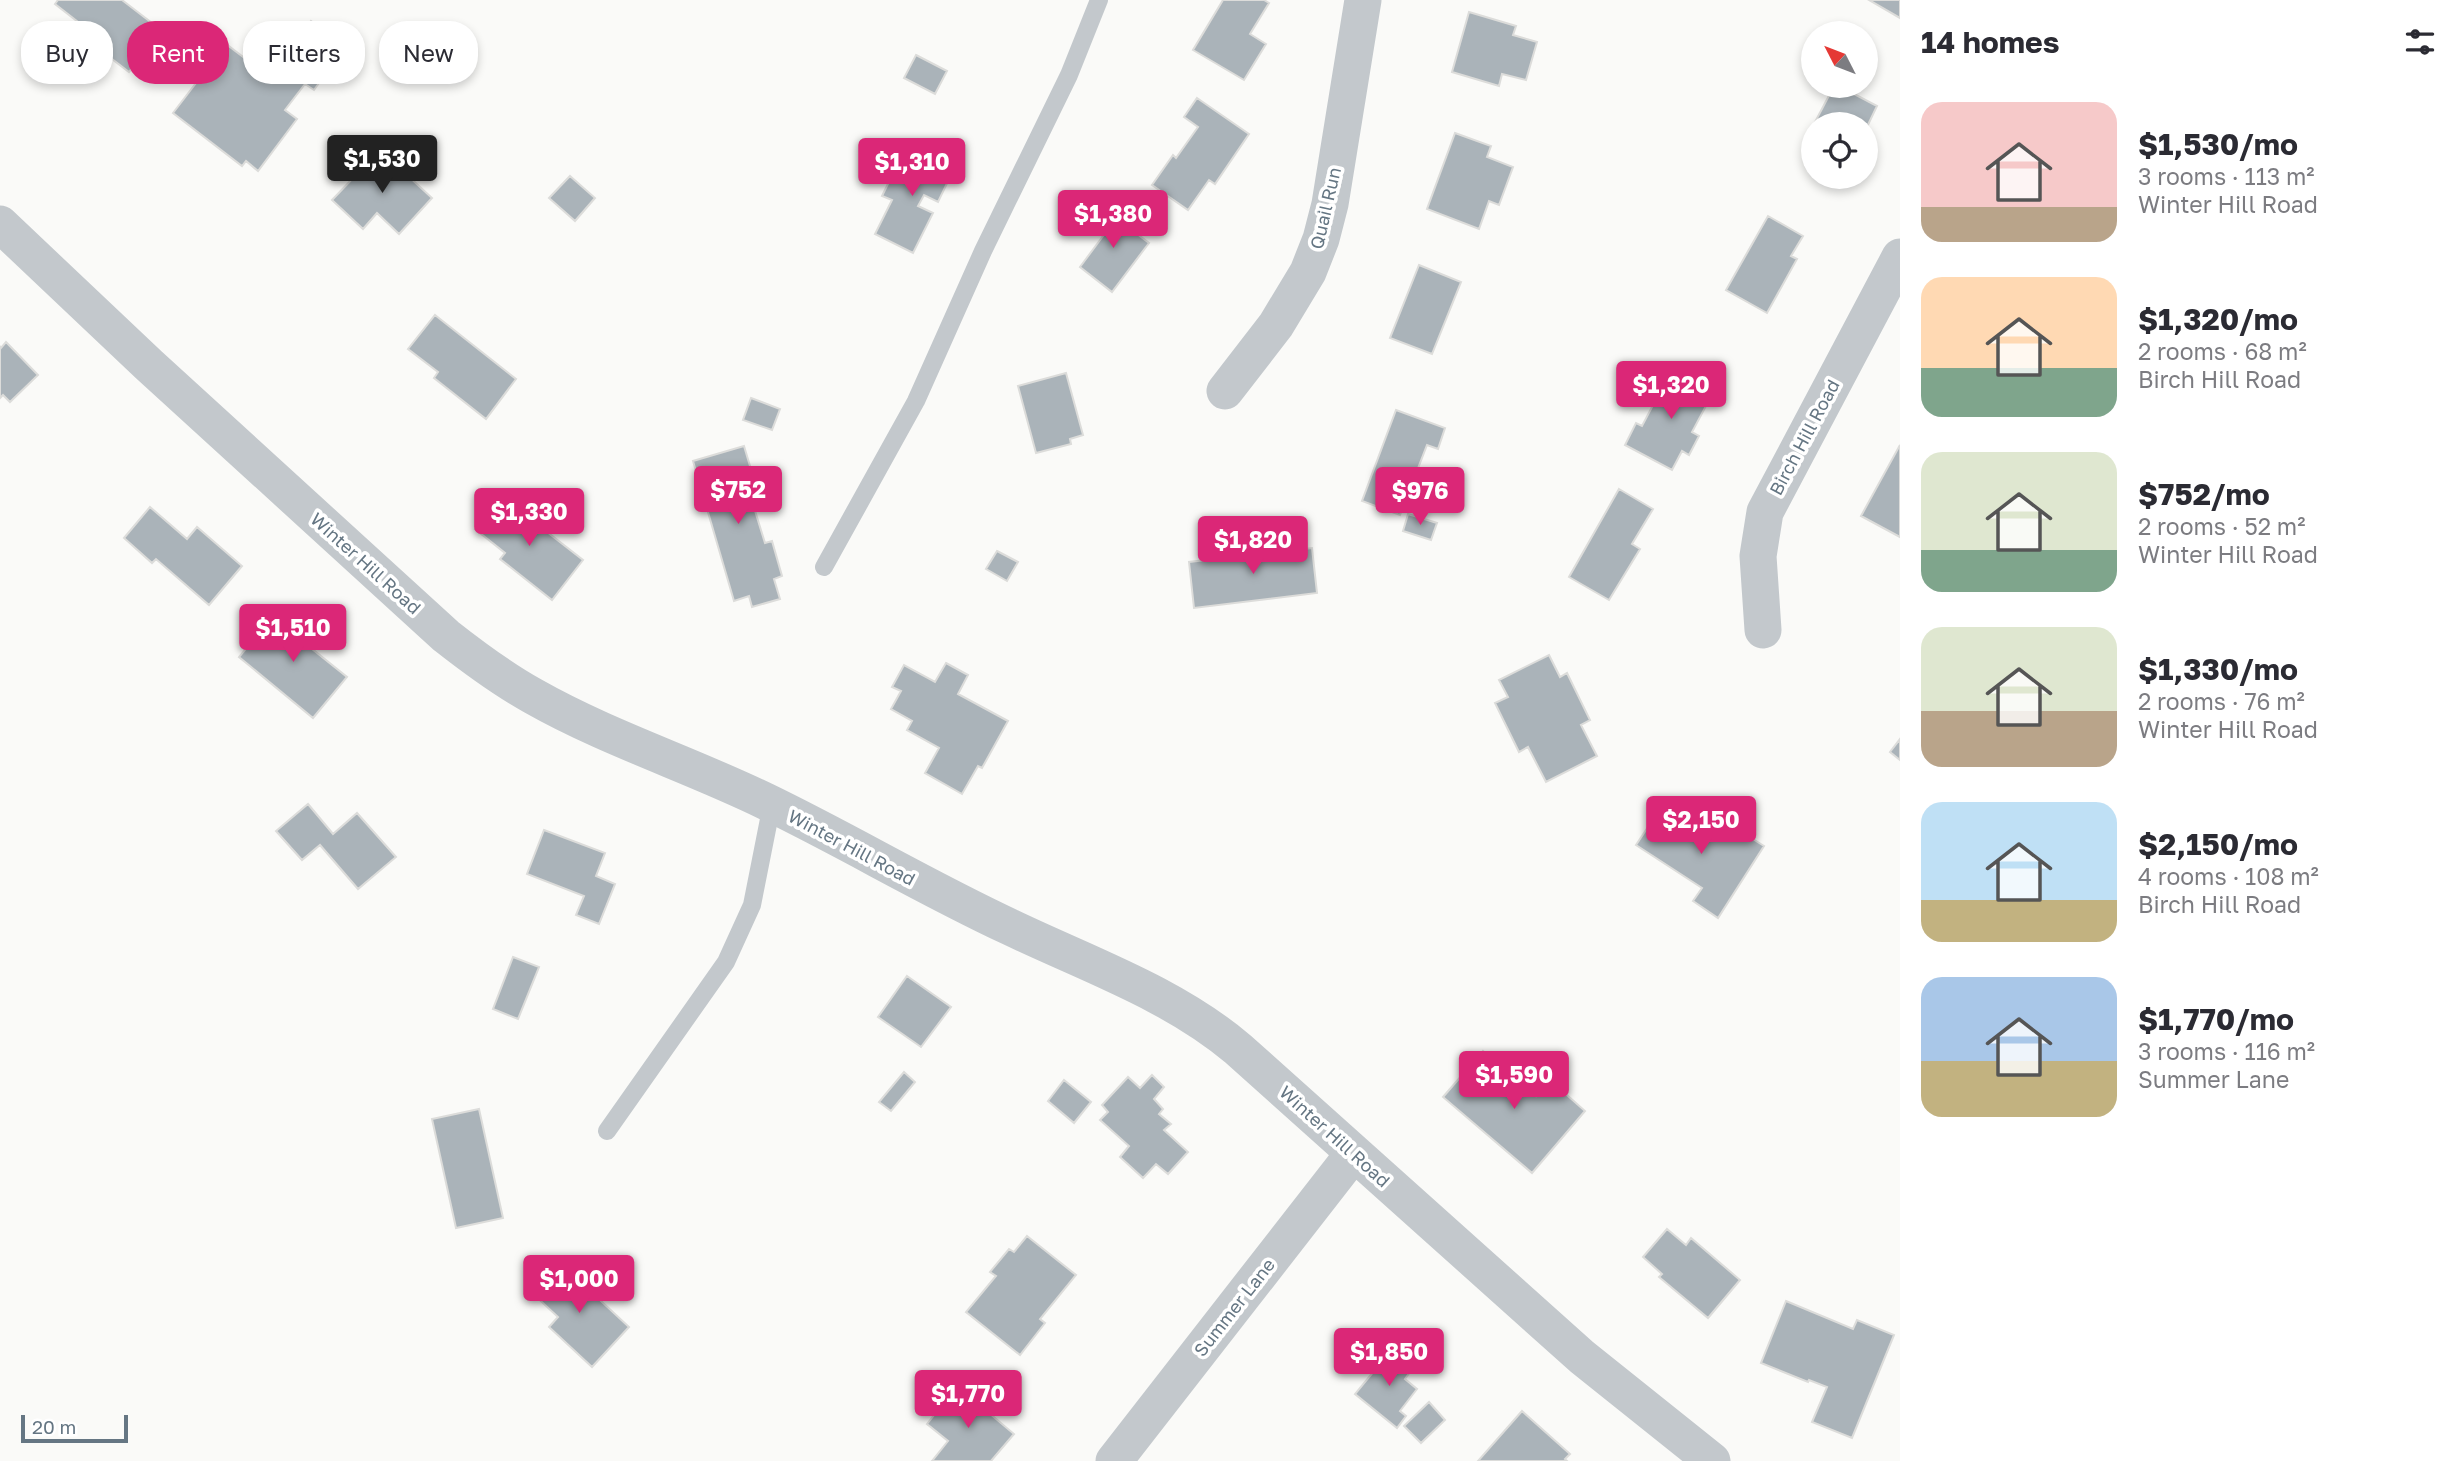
<!DOCTYPE html>
<meta charset="utf-8">
<style>
:root{--surface:#fff;--page:#f2f2f3;--text:#2b2b33;--muted:#7c7c81;--accent:#db2777}
body{margin:0;font-family:"Golos Text",sans-serif;background:var(--page);color:var(--text);height:100vh;display:flex;flex-direction:column;font-size:26px;white-space:nowrap}
*{box-sizing:border-box;margin:0}
p{font-size:23px;color:var(--muted)}
.icon{flex:none;width:38px;height:38px;fill:none;stroke:currentColor;stroke-width:2;stroke-linecap:round;stroke-linejoin:round}
.map{position:relative;flex:1;overflow:hidden}
.drawer{display:flex;flex-direction:column;background:var(--surface);width:560px}
.drawer>*{flex:none}
.top-card{position:absolute;left:21px;top:21px;width:665px;height:63px;display:flex;gap:14px}
.needle{width:46px;rotate:312deg}
.controls{position:absolute;left:1801px;top:21px;display:grid;gap:14px}
.controls a{display:grid;place-items:center;width:77px;height:77px;border-radius:50%;background:var(--surface);box-shadow:0 4px 10px #0003;font-size:35px}
.scale{position:absolute;left:21px;bottom:18px;width:107px;box-sizing:border-box;padding-left:7px;border:4px solid #657683;border-top:0;font-size:19px;line-height:24px;white-space:nowrap;color:#657683;-webkit-text-stroke:5px #fff;paint-order:stroke}
.price{position:absolute;translate:-50% -60px;padding:0 16px;border-radius:7px;background:var(--accent);color:#fff;font-size:23px;line-height:46px;filter:drop-shadow(0 2px 4px #0008)}
.price::after{content:'';position:absolute;left:50%;top:42px;width:21px;height:16px;margin-left:-10px;background:inherit;clip-path:polygon(0 0,100% 0,50% 100%)}
.price.on{background:#222;color:#fff}
ul{padding:0;list-style:none}
li{display:flex;align-items:center;gap:21px;height:175px;padding:0 21px}
li span{display:grid;place-items:center;flex:none;width:196px;height:140px;border-radius:21px;color:#555}
li>.icon{margin-inline-start:auto}
span .icon{width:84px;height:84px;fill:#fffc;stroke-width:1}
li b{font-size:30px}
h2{display:flex;justify-content:space-between;align-items:center;height:84px;padding:0 21px;font-size:30px}
.chip{padding:0 24px;border-radius:28px;background:var(--surface);box-shadow:0 4px 10px #0003;font-size:24px;line-height:63px}
.chip.on{background:var(--accent);color:#fff}
main{display:flex;flex:1;min-height:0}
.map>svg:first-child{display:block}
.building{fill:#aab3b9;stroke:#dcdcda;stroke-width:2}
.lines{fill:none;stroke-linecap:round;stroke-linejoin:round}
.service{stroke:#c3c8cc;stroke-width:18}
.minor{stroke:#c3c8cc;stroke-width:37}
.labels{text-anchor:middle;dominant-baseline:central;stroke-width:7;stroke-linejoin:round;paint-order:stroke}
.street-label{font-size:18px;fill:#657683;stroke:#fff}
</style>
<main>
<div class="map">
<svg width="1900" height="1461" viewBox="0 0 1900 1461">
<rect width="100%" height="100%" fill="#fafaf8"/>
<path class="building" d="M 58,0 L 122,0 L 161,30 L 129,72 L 82,36 L 87,29 L 55,4 Z
M 1223,0 L 1264,0 L 1269,3 L 1250,34 L 1266,44 L 1244,80 L 1193,50 Z
M 1869,0 L 1900,0 L 1900,18 Z
M 1469,12 L 1516,26 L 1513,35 L 1537,42 L 1526,80 L 1502,74 L 1499,86 L 1452,72 Z
M 311,21 L 345,47 L 314,90 L 305,84 L 285,110 L 297,119 L 258,171 L 246,161 L 242,166 L 173,113 L 226,44 L 268,76 Z
M 916,55 L 947,71 L 935,94 L 904,78 Z
M 1834,86 L 1839,86 L 1877,106 L 1866,129 L 1866,124 L 1814,124 Z
M 1197,98 L 1249,134 L 1215,184 L 1209,180 L 1188,210 L 1152,185 L 1173,155 L 1176,158 L 1198,127 L 1184,117 Z
M 1455,133 L 1491,146 L 1487,157 L 1513,167 L 1499,205 L 1489,201 L 1479,229 L 1427,209 Z
M 907,145 L 954,169 L 938,202 L 924,195 L 918,206 L 933,213 L 913,253 L 875,234 L 892,200 L 882,196 Z
M 380,150 L 432,198 L 399,234 L 377,213 L 363,229 L 332,200 Z
M 570,176 L 595,198 L 575,221 L 549,198 Z
M 1102,207 L 1149,243 L 1112,292 L 1080,267 L 1103,236 L 1088,225 Z
M 1768,216 L 1803,236 L 1791,256 L 1797,259 L 1767,313 L 1726,290 Z
M 1419,265 L 1461,282 L 1432,354 L 1390,338 Z
M 435,315 L 516,379 L 486,419 L 434,378 L 438,372 L 408,349 Z
M 6,342 L 38,375 L 10,402 L 3,395 L 0,398 L 0,346 L 1,348 Z
M 1672,369 L 1714,391 L 1692,432 L 1699,436 L 1689,455 L 1682,451 L 1672,470 L 1625,445 L 1636,423 L 1642,426 Z
M 1066,373 L 1083,435 L 1070,439 L 1071,444 L 1036,453 L 1018,386 Z
M 751,398 L 780,409 L 772,430 L 743,420 Z
M 1396,410 L 1445,428 L 1438,449 L 1427,445 L 1400,515 L 1362,501 Z
M 1900,445 L 1900,537 L 1861,516 Z
M 744,446 L 756,486 L 748,488 L 765,543 L 772,541 L 782,576 L 774,579 L 780,599 L 752,607 L 749,596 L 734,601 L 693,461 Z
M 1619,489 L 1653,509 L 1632,544 L 1640,549 L 1609,600 L 1569,577 Z
M 501,496 L 583,560 L 552,600 L 500,559 L 505,553 L 475,529 Z
M 150,507 L 187,539 L 197,527 L 242,566 L 209,605 L 156,559 L 152,563 L 124,538 Z
M 1408,514 L 1437,523 L 1431,540 L 1403,531 Z
M 1288,544 L 1289,551 L 1312,548 L 1317,593 L 1194,608 L 1189,562 L 1232,557 L 1232,550 Z
M 997,551 L 1018,562 L 1007,581 L 986,569 Z
M 280,608 L 313,636 L 306,644 L 347,677 L 313,718 L 239,657 Z
M 1549,655 L 1560,677 L 1567,673 L 1590,720 L 1581,725 L 1597,756 L 1546,782 L 1528,747 L 1519,752 L 1495,703 L 1508,697 L 1499,680 Z
M 946,663 L 968,675 L 958,694 L 1008,721 L 982,768 L 978,766 L 962,794 L 925,773 L 939,748 L 907,730 L 912,721 L 891,709 L 901,691 L 892,687 L 904,665 L 935,682 Z
M 1900,739 L 1900,760 L 1890,752 Z
M 1664,803 L 1710,833 L 1716,824 L 1733,835 L 1737,829 L 1764,846 L 1718,918 L 1693,901 L 1702,888 L 1636,845 Z
M 308,804 L 333,834 L 357,813 L 396,857 L 358,889 L 320,845 L 302,860 L 276,831 Z
M 544,830 L 605,853 L 596,876 L 615,884 L 599,924 L 576,915 L 584,896 L 527,874 Z
M 513,957 L 539,967 L 518,1019 L 493,1009 Z
M 907,976 L 951,1007 L 921,1047 L 878,1017 Z
M 1483,1051 L 1536,1096 L 1550,1080 L 1585,1111 L 1532,1173 L 1443,1097 Z
M 904,1072 L 915,1082 L 891,1111 L 879,1102 Z
M 1152,1075 L 1164,1087 L 1154,1099 L 1163,1109 L 1159,1114 L 1171,1124 L 1164,1130 L 1188,1152 L 1168,1174 L 1156,1164 L 1143,1178 L 1120,1157 L 1129,1146 L 1100,1120 L 1108,1112 L 1102,1105 L 1128,1077 L 1140,1088 Z
M 1064,1080 L 1091,1102 L 1074,1123 L 1048,1101 Z
M 479,1109 L 503,1218 L 456,1228 L 432,1119 Z
M 1667,1229 L 1686,1245 L 1691,1238 L 1740,1280 L 1708,1318 L 1659,1277 L 1662,1274 L 1643,1257 Z
M 1027,1236 L 1076,1275 L 1040,1319 L 1045,1323 L 1020,1355 L 966,1312 L 996,1276 L 990,1272 L 1009,1249 L 1014,1252 Z
M 558,1261 L 629,1327 L 592,1367 L 549,1327 L 558,1317 L 531,1292 Z
M 1786,1301 L 1853,1329 L 1857,1320 L 1894,1335 L 1852,1438 L 1812,1422 L 1827,1387 L 1809,1380 L 1808,1382 L 1761,1363 Z
M 1393,1348 L 1415,1365 L 1405,1379 L 1417,1389 L 1400,1411 L 1406,1416 L 1397,1428 L 1355,1394 Z
M 957,1386 L 1014,1434 L 991,1461 L 932,1461 L 948,1441 L 927,1424 Z
M 1429,1402 L 1445,1420 L 1421,1443 L 1404,1426 Z
M 1522,1411 L 1570,1454 L 1565,1459 L 1567,1461 L 1478,1461 Z"/>
<g class="lines">
<path class="service" d="M 824,567 L 916,401 L 983,251 L 1069,75 L 1099,0
M 607,1131 L 726,962 L 752,905 L 772,804"/>
<path class="minor" d="M 0,224 L 149,365 L 446,636 C 474,658 502,679 533,696 C 607,738 689,764 765,801 C 848,841 926,888 1010,927 C 1087,964 1172,993 1238,1049 L 1582,1357 L 1712,1461
M 1225,391 L 1276,325 L 1308,272 L 1321,239 L 1330,204 L 1363,0
M 1763,630 L 1758,556 L 1765,512 L 1900,257
M 1114,1461 L 1354,1153"/>
</g>
<g class="labels">
<g class="street-label">
<text transform="translate(1325 208) rotate(-77)">Quail Run</text>
<text transform="translate(1804 437) rotate(-62)">Birch Hill Road</text>
<text transform="translate(366 563) rotate(42)">Winter Hill Road</text>
<text transform="translate(852 847) rotate(28)">Winter Hill Road</text>
<text transform="translate(1335 1136) rotate(42)">Winter Hill Road</text>
<text transform="translate(1234 1307) rotate(-52)">Summer Lane</text>
</g>
</g>
</svg>
<div class="controls">
<a><svg class="needle" viewBox="-14 -14 28 28"><path d="M0-13l5 13h-10z" fill="#e53935"/><path d="M0 13l5-13h-10z" fill="#7c7c81"/></svg></a>
<a><svg class="icon" aria-label="locate" viewBox="0 0 24 24"><circle cx="12" cy="12" r="6"/><path d="M12 2v4M12 18v4M2 12h4M18 12h4"/></svg></a>
</div>
<div class="scale">20 m</div>
<b class="price on" style="left:382px;top:195px">$1,530</b>
<b class="price" style="left:912px;top:198px">$1,310</b>
<b class="price" style="left:1113px;top:250px">$1,380</b>
<b class="price" style="left:1671px;top:421px">$1,320</b>
<b class="price" style="left:738px;top:526px">$752</b>
<b class="price" style="left:1420px;top:527px">$976</b>
<b class="price" style="left:529px;top:548px">$1,330</b>
<b class="price" style="left:1253px;top:576px">$1,820</b>
<b class="price" style="left:293px;top:664px">$1,510</b>
<b class="price" style="left:1701px;top:856px">$2,150</b>
<b class="price" style="left:1514px;top:1111px">$1,590</b>
<b class="price" style="left:579px;top:1315px">$1,000</b>
<b class="price" style="left:1389px;top:1388px">$1,850</b>
<b class="price" style="left:968px;top:1430px">$1,770</b>
<div class="top-card">
<a class="chip">Buy</a>
<a class="chip on">Rent</a>
<a class="chip">Filters</a>
<a class="chip">New</a>
</div>
</div>
<section class="drawer">
<h2>14 homes<svg class="icon" aria-label="filters" viewBox="0 0 24 24"><path d="M4 7h16M4 17h16"/><circle cx="9" cy="7" r="2"/><circle cx="15" cy="17" r="2"/></svg></h2>
<ul>
<li><span style="background:linear-gradient(#f6c9c9 75%,#b9a48a 0)"><svg class="icon" aria-label="home" viewBox="0 0 24 24"><path d="M3 11l9-7 9 7M6 9v11h12V9"/></svg></span><div><b>$1,530/mo</b><p>3 rooms · 113 m²</p><p>Winter Hill Road</p></div></li>
<li><span style="background:linear-gradient(#ffd9b3 65%,#7fa58c 0)"><svg class="icon" aria-label="home" viewBox="0 0 24 24"><path d="M3 11l9-7 9 7M6 9v11h12V9"/></svg></span><div><b>$1,320/mo</b><p>2 rooms · 68 m²</p><p>Birch Hill Road</p></div></li>
<li><span style="background:linear-gradient(#dfe7d0 70%,#7fa58c 0)"><svg class="icon" aria-label="home" viewBox="0 0 24 24"><path d="M3 11l9-7 9 7M6 9v11h12V9"/></svg></span><div><b>$752/mo</b><p>2 rooms · 52 m²</p><p>Winter Hill Road</p></div></li>
<li><span style="background:linear-gradient(#dfe7d0 60%,#b9a48a 0)"><svg class="icon" aria-label="home" viewBox="0 0 24 24"><path d="M3 11l9-7 9 7M6 9v11h12V9"/></svg></span><div><b>$1,330/mo</b><p>2 rooms · 76 m²</p><p>Winter Hill Road</p></div></li>
<li><span style="background:linear-gradient(#bfe0f5 70%,#c2b280 0)"><svg class="icon" aria-label="home" viewBox="0 0 24 24"><path d="M3 11l9-7 9 7M6 9v11h12V9"/></svg></span><div><b>$2,150/mo</b><p>4 rooms · 108 m²</p><p>Birch Hill Road</p></div></li>
<li><span style="background:linear-gradient(#a9c7e8 60%,#c2b280 0)"><svg class="icon" aria-label="home" viewBox="0 0 24 24"><path d="M3 11l9-7 9 7M6 9v11h12V9"/></svg></span><div><b>$1,770/mo</b><p>3 rooms · 116 m²</p><p>Summer Lane</p></div></li>
</ul>
</section>
</main>
